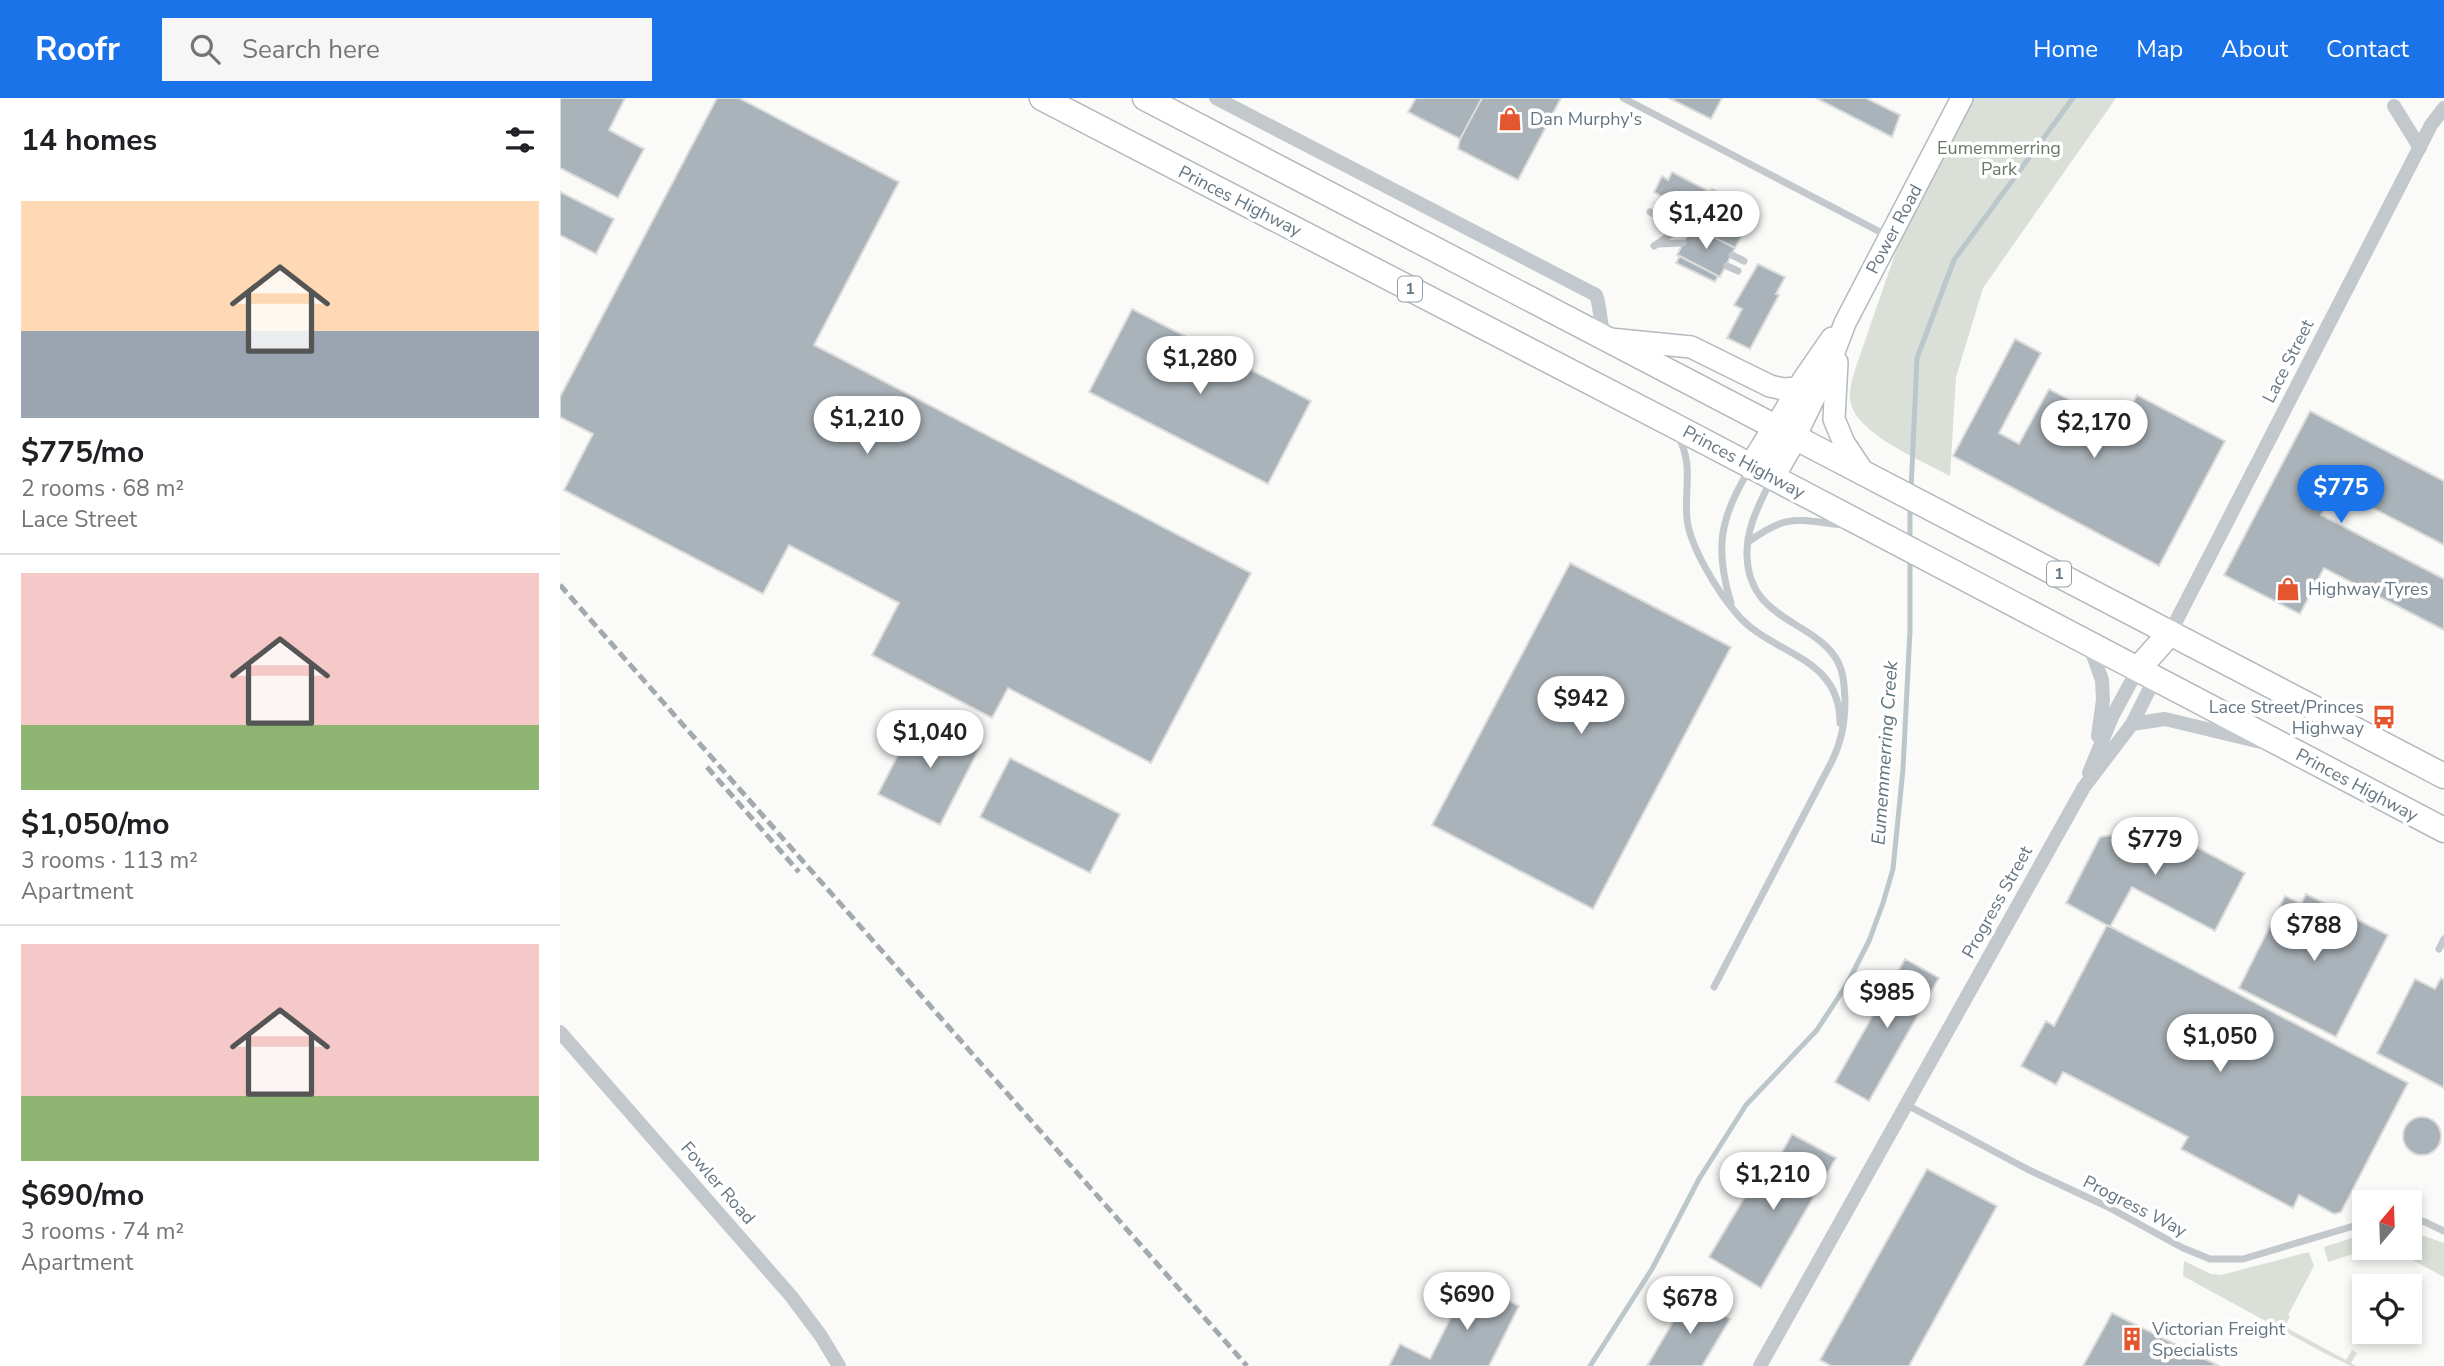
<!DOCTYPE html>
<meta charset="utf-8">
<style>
:root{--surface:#fff;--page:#f6f6f6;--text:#202124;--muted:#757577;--line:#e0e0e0;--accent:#1a73e8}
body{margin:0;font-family:"Nunito Sans",sans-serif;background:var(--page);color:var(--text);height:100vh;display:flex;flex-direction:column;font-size:26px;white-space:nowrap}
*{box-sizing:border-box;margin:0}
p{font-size:23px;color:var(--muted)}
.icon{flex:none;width:38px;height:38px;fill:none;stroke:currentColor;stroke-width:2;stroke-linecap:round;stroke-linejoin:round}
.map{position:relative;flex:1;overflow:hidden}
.details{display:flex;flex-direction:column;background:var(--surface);width:560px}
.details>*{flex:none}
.needle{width:46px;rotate:19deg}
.buttons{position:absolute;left:1792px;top:1092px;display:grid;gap:14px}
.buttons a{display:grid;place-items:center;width:70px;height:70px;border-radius:0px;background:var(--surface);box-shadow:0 4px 10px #0003;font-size:35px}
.price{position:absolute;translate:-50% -60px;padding:0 16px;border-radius:24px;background:#fff;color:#222;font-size:23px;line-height:46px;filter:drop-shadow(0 2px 4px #0008)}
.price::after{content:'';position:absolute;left:50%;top:42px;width:21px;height:16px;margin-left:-10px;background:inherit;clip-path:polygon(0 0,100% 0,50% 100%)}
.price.active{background:var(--accent);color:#fff}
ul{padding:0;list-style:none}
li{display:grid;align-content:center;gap:14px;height:371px;padding:0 21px}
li+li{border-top:2px solid var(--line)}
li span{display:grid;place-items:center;height:217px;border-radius:0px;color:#555}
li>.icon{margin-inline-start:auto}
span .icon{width:126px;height:126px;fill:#fffc;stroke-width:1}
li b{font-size:30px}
h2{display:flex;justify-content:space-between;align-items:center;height:84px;padding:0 21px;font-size:30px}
header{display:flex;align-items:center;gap:42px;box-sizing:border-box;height:98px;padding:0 35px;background:var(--accent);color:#fff}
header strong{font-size:33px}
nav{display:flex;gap:38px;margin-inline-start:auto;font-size:24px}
.search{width:490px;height:63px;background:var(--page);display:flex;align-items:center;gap:18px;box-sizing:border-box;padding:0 24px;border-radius:0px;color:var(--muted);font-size:26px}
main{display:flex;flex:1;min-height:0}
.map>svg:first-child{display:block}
.green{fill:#dadfd7}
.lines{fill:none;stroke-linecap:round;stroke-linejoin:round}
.stream{stroke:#bbc7cb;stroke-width:5}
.building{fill:#aab3b9;stroke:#dcdcda;stroke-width:2}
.secondary-casing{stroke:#b3babf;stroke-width:24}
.trunk-casing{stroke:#b4b9bd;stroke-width:27}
.service{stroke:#c3c8cc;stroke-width:7}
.minor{stroke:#c3c8cc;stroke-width:14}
.secondary{stroke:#fff;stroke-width:21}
.trunk{stroke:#fff;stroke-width:24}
.rail{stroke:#a2aab0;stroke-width:5;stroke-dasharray:10 5;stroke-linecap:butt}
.labels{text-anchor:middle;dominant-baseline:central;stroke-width:7;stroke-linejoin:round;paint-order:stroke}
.shield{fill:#fff;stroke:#939fa8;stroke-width:2}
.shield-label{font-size:16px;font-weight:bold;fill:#657683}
.poi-label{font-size:18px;fill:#657683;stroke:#fff;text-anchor:start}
.park-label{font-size:18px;fill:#687a64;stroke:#fff}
.street-label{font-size:18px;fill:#657683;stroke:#fff}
.water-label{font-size:19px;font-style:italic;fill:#60757c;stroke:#fff}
</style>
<header>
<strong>Roofr</strong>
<div class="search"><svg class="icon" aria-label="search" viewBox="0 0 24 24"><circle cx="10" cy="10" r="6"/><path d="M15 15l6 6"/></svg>Search here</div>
<nav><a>Home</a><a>Map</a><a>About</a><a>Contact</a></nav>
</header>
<main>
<section class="details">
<h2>14 homes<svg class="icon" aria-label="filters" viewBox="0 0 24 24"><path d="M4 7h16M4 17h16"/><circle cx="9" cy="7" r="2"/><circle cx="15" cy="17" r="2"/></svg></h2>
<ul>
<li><span style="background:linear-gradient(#ffd9b3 60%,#9aa5b1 0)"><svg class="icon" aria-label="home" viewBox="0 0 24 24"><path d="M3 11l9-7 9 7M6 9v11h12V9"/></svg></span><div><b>$775/mo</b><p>2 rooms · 68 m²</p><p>Lace Street</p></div></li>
<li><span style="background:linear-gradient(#f6c9c9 70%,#8fb573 0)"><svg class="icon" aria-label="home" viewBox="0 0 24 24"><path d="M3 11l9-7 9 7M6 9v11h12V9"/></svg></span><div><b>$1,050/mo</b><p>3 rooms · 113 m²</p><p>Apartment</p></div></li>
<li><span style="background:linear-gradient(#f6c9c9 70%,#8fb573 0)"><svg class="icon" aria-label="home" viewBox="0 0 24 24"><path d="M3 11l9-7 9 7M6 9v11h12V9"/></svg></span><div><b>$690/mo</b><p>3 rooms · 74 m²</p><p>Apartment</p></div></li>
</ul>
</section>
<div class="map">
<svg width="1884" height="1268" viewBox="0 0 1884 1268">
<rect width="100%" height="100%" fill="#fafaf8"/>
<path class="green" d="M 1402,0 L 1556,0 L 1423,190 L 1396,279 L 1390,378 C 1363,363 1293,335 1290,301 C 1289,289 1294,275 1298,263 L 1362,78 Z
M 1850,1133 L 1884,1145 L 1884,1179 L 1830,1150 L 1850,1150 Z
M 1804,1136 L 1804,1150 L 1810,1150 L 1809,1151 L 1768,1164 L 1764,1149 Z
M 1749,1154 L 1754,1168 L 1728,1217 L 1730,1218 L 1725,1229 L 1786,1262 L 1792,1252 L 1797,1255 L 1791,1265 L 1796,1268 L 1791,1268 L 1764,1255 L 1623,1178 L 1624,1163 L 1651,1176 L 1661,1177 Z"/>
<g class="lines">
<path class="stream" d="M 1351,392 L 1357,260 L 1394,162 L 1513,0
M 1350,445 L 1350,409
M 1030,1268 L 1092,1171 L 1139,1081 L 1186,1007 L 1257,932 L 1287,886 L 1309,843 L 1323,805 L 1333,771 L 1343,671 L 1350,532 L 1350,458"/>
</g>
<path class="building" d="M 0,0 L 65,0 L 49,32 L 84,51 L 58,100 L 0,70 Z
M 157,0 L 179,0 L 339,84 L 254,247 L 691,475 L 591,665 L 448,590 L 432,620 L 312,557 L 339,505 L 229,447 L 203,496 L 4,392 L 33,336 L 0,319 L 0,299 Z
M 856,0 L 922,0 L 900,41 L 848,14 Z
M 922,0 L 1001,0 L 958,82 L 898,51 L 900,41 Z
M 1109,0 L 1162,0 L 1151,21 Z
M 1256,0 L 1306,0 L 1340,17 L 1332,39 Z
M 1112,74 L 1150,94 L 1152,91 L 1179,105 L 1172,118 L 1188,126 L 1175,150 L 1132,128 L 1134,124 L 1097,105 L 1101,98 L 1094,94 L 1102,78 L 1108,82 Z
M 0,94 L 54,121 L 36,156 L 0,137 Z
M 1132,128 L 1175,150 L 1160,179 L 1117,157 Z
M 1120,158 L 1158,178 L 1155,184 L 1116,165 Z
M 1198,166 L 1225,179 L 1216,196 L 1219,197 L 1190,251 L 1167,240 L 1182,211 L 1174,207 Z
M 572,211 L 751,303 L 708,386 L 529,294 Z
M 1455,241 L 1481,255 L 1439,335 L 1459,346 L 1489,291 L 1560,329 L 1577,297 L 1665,343 L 1599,468 L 1393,358 Z
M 1750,313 L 1884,383 L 1884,447 L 1801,404 L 1812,382 L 1786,368 L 1761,417 L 1884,481 L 1884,532 L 1764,470 L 1740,516 L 1664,477 Z
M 1010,465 L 1171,549 L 1033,811 L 872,727 Z
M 359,616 L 421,647 L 380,727 L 318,696 Z
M 450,660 L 560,716 L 530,775 L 420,719 Z
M 1601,730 L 1685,775 L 1655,833 L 1572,789 L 1550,829 L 1506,805 L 1540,739 Z
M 1746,796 L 1828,837 L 1776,939 L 1679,890 L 1725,798 L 1741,806 Z
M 1547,827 L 1848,985 L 1781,1114 L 1774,1116 L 1739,1097 L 1733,1110 L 1621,1051 L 1628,1039 L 1511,978 L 1503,974 L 1496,987 L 1461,968 L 1486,923 L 1494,928 Z
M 1345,861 L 1379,880 L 1309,1003 L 1275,984 Z
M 1881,880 L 1884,882 L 1884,990 L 1817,955 L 1855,881 L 1875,891 Z
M1843 1038a19 19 0 1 1 38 0a19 19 0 1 1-38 0Z
M 1232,1036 L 1276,1060 L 1201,1190 L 1149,1159 L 1189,1092 L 1198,1098 Z
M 1367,1071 L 1437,1108 L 1349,1268 L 1271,1268 L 1260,1262 Z
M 909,1183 L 959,1208 L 929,1268 L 829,1268 L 840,1246 L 870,1261 Z
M 1129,1197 L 1170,1221 L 1142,1268 L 1087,1268 Z
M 1552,1215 L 1659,1268 L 1523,1268 Z"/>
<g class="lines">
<g class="secondary-casing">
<path id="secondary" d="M 1050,241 L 1131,249 L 1210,288 L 1223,291 L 1238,290
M 1277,264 L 1274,321 L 1284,345 L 1304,375
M 1216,328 L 1243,282 L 1272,240
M 1235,339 L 1266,275 L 1285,225 L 1402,0"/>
</g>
<g class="trunk-casing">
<path id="trunk" d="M 482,0 L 1113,327 L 1884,732
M 585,0 L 1884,678
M 1191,369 L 1216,328
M 1212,379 L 1235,339
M 1578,571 L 1610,535"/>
</g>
<path class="service" d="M 1063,0 L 1326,137
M 1090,114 L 1129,135
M 1098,146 L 1123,145
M 1094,148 L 1113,135 L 1125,134
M 1172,157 L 1184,163
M 1167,168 L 1178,173
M 1118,338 C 1134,367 1124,391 1127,421 C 1130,449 1158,494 1176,515 C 1211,558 1280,556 1280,625
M 1188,444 C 1228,415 1236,422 1282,427
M 1171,505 C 1155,453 1159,421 1188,374
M 1879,851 L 1884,841
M 1154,889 L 1272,663 C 1282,642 1285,624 1285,601 C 1284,588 1284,575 1278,564 C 1256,522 1189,524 1187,458 C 1186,430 1199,407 1211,382
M 1347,1007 L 1467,1071 L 1548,1109 L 1623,1150 L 1650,1161 L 1683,1161 L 1804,1125
M 1850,1120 L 1865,1124 L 1884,1133"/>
<path class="minor" d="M 656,0 L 1036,197 C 1041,209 1039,225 1045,239
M 1834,8 L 1860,50
M 1610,535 L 1871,27 L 1884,10
M 1529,546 L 1542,582 L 1543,602 L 1538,638
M 1572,626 L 1605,621 L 1701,644
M 1529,675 L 1552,619 L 1578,571
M 0,934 L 231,1198 L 261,1238 L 279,1268
M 1200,1268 L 1524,689 L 1572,626 L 1595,580"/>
<use href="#secondary" class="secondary"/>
<use href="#trunk" class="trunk"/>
<path class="rail" d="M 0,487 L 687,1268
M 147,669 L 239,774"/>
</g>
<defs>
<g id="shop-bare" transform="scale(1.89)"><path d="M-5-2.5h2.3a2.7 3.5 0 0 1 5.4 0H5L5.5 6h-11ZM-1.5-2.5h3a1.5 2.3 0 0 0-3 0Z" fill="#e4572e" stroke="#fff" stroke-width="2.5" paint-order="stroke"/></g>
<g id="bus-bare" transform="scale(1.89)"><path d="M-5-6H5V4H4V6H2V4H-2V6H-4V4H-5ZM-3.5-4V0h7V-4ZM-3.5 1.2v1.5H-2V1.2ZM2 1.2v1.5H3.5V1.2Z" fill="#e4572e" stroke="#fff" stroke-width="2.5" paint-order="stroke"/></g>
<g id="building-bare" transform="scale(1.89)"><path d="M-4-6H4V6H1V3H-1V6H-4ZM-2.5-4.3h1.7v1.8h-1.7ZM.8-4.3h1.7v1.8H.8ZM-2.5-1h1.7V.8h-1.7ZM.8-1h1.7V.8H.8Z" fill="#e4572e" stroke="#fff" stroke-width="2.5" paint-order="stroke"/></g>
</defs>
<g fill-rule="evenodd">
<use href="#shop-bare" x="950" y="21"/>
<use href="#shop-bare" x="1728" y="491"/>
<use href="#bus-bare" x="1824" y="619"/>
<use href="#building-bare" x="1572" y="1241"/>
</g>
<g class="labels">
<g class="shield">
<rect x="838" y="178.5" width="24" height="25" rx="5"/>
<rect x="1487" y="463.5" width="24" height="25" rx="5"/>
</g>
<g class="shield-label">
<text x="850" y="191">1</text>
<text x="1499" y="476">1</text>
</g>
<g class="poi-label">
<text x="970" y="21">Dan Murphy's</text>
<text x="1748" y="491">Highway Tyres</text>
<text x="1804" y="609" text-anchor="end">Lace Street/Princes<tspan x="1804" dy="21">Highway</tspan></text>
<text x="1592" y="1231">Victorian Freight<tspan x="1592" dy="21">Specialists</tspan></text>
</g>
<g class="park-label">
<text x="1439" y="50">Eumemmerring<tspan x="1439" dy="21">Park</tspan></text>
</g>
<g class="street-label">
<text transform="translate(680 103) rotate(27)">Princes Highway</text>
<text transform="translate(1334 131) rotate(-62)">Power Road</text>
<text transform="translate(1728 263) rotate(-63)">Lace Street</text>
<text transform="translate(1184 364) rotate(28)">Princes Highway</text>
<text transform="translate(1797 687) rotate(28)">Princes Highway</text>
<text transform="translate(1437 804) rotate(-61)">Progress Street</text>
<text transform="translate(158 1085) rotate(49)">Fowler Road</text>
<text transform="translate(1575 1108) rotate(27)">Progress Way</text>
</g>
<g class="water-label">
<text transform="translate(1325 655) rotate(-86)">Eumemmerring Creek</text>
</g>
</g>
</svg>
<div class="buttons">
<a><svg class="needle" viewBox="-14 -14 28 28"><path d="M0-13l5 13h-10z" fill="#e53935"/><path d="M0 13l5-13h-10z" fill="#757577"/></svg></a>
<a><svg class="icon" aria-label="locate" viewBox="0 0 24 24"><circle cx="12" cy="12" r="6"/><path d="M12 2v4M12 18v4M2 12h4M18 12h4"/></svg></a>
</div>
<b class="price" style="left:1146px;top:153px">$1,420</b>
<b class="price" style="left:640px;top:298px">$1,280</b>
<b class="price" style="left:307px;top:358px">$1,210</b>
<b class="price" style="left:1534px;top:362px">$2,170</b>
<b class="price active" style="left:1781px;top:427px">$775</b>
<b class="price" style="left:1021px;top:638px">$942</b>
<b class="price" style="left:370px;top:672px">$1,040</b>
<b class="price" style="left:1595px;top:779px">$779</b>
<b class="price" style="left:1754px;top:865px">$788</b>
<b class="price" style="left:1327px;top:932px">$985</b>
<b class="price" style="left:1660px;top:976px">$1,050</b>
<b class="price" style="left:1213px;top:1114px">$1,210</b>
<b class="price" style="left:907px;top:1234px">$690</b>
<b class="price" style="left:1130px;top:1238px">$678</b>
</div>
</main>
